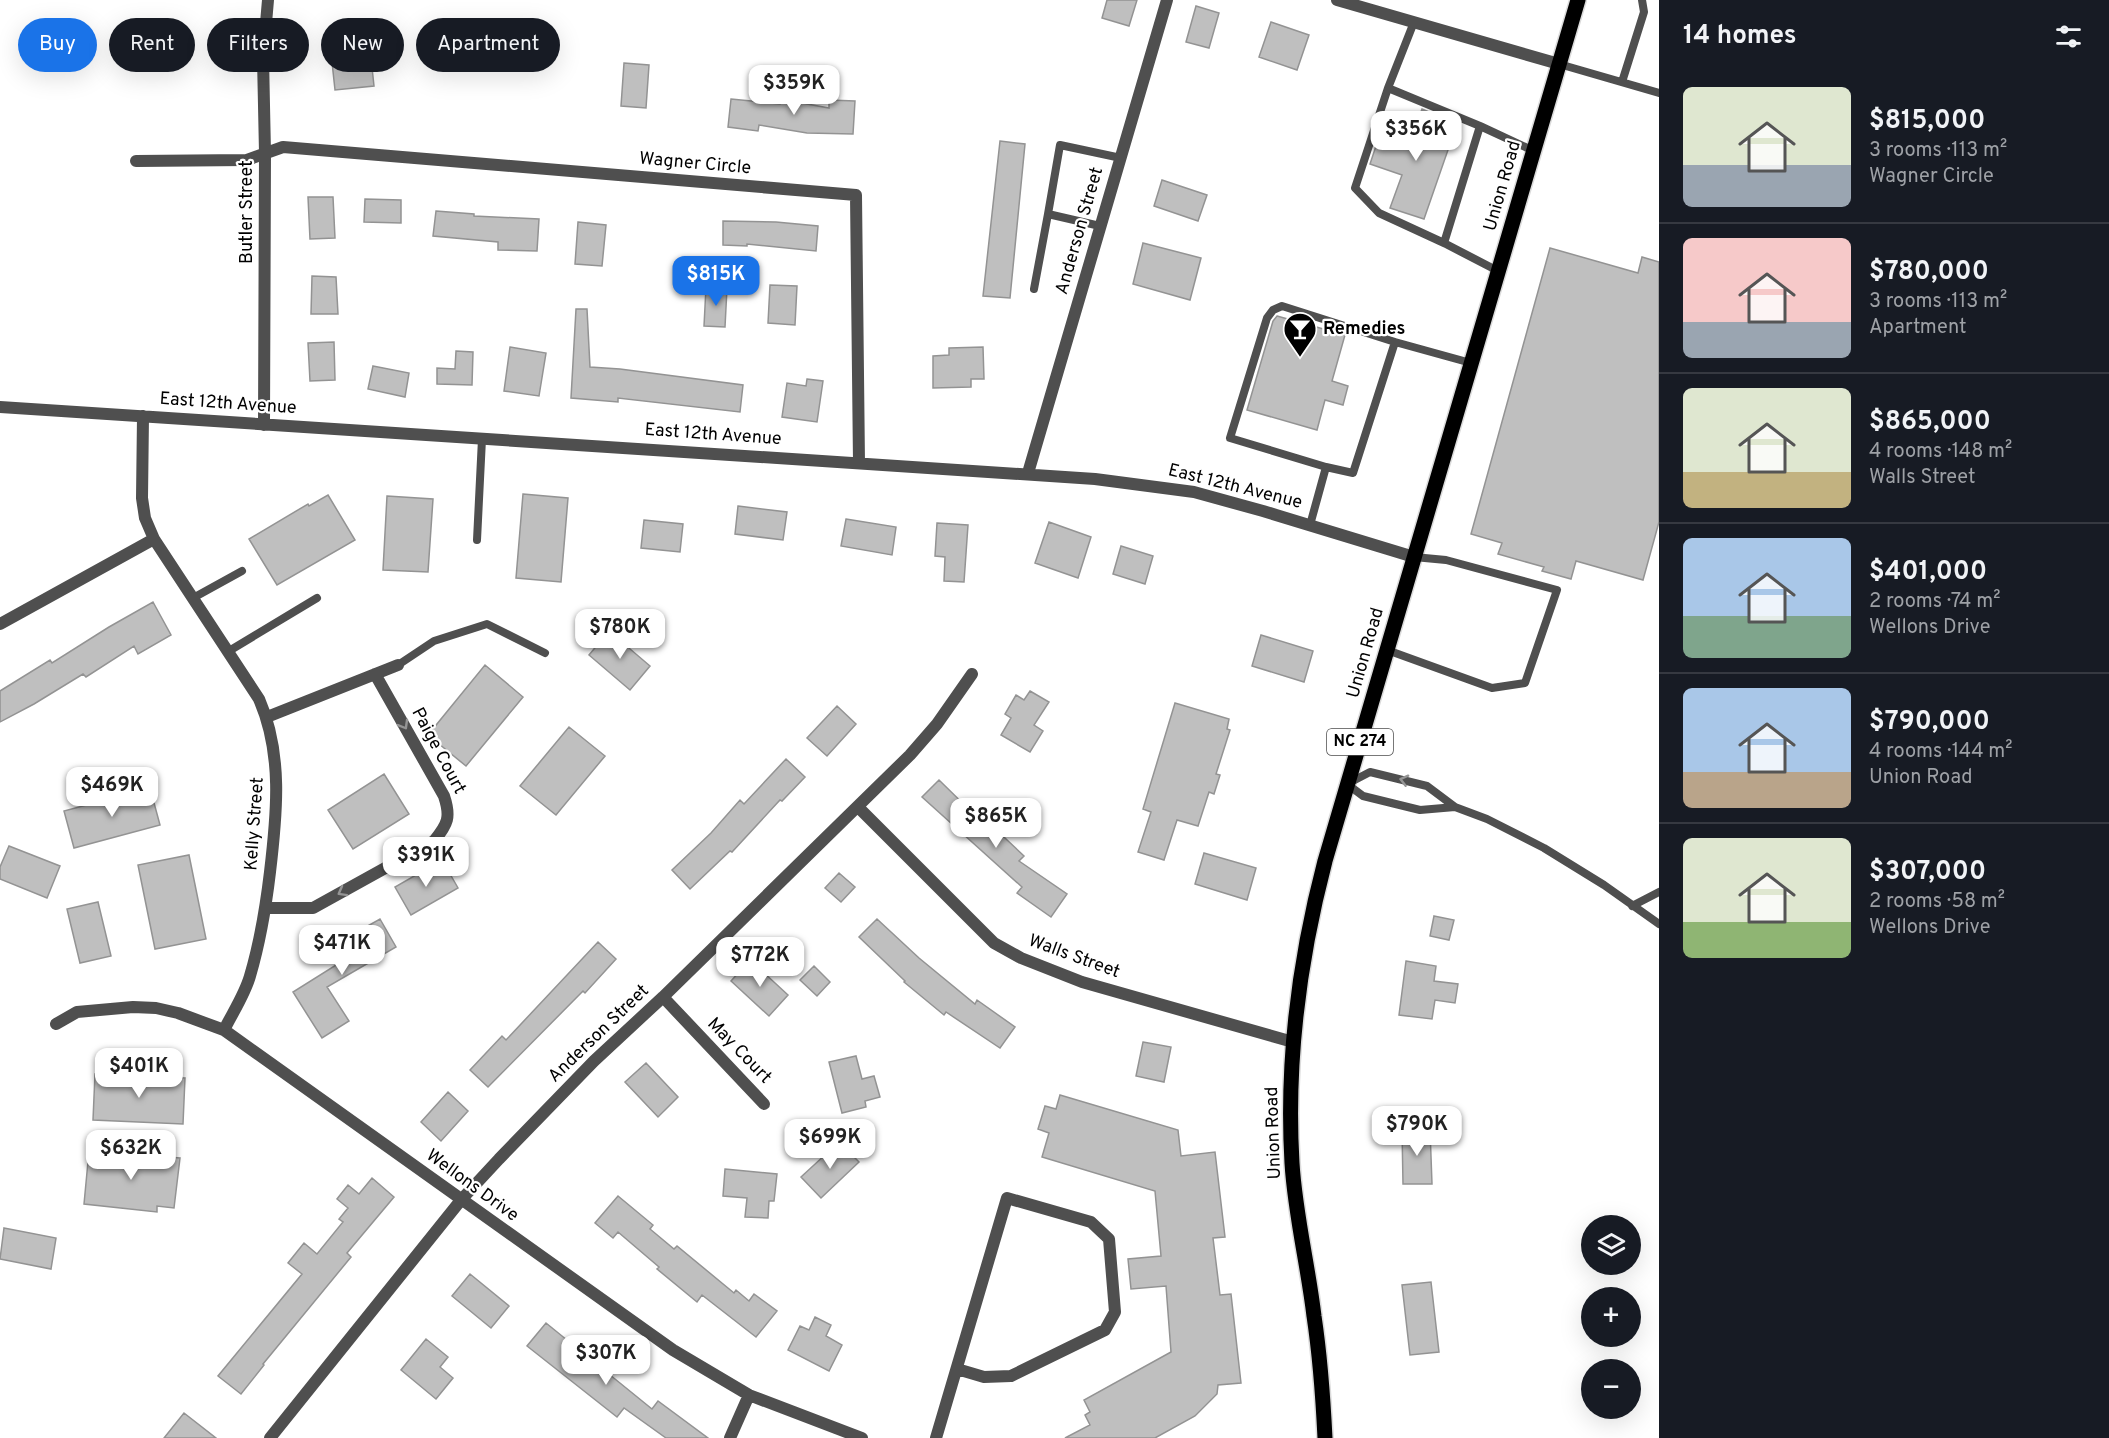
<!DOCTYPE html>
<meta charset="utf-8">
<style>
:root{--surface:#171b24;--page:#20242c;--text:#f1f3f6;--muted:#9ea1a6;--line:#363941;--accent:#1a73e8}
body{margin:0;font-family:Overpass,sans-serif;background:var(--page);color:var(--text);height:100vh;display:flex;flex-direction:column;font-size:22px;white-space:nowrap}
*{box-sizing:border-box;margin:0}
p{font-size:20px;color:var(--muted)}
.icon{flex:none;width:33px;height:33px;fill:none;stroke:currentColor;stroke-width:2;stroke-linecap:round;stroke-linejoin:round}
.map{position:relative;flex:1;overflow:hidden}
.details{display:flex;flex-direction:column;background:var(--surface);width:450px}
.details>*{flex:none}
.guide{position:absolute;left:18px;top:18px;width:570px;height:54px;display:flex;gap:12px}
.fabs{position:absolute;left:1581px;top:1215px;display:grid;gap:12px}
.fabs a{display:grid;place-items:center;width:60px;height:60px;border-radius:50%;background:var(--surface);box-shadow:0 6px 24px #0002;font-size:30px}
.price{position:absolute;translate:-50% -51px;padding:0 14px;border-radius:12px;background:#fff;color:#222;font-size:20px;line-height:39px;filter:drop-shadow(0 2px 3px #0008)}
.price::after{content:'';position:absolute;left:50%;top:36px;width:18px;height:14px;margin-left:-9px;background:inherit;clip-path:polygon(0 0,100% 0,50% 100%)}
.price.current{background:var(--accent);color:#fff}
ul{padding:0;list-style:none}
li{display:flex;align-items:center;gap:18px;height:150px;padding:0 24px}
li+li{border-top:2px solid var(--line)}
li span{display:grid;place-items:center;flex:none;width:168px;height:120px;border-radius:9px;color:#555}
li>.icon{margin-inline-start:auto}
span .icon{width:72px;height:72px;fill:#fffc;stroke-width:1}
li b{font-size:26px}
h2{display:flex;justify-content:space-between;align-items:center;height:72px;padding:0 24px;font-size:26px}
.tag{padding:0 21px;border-radius:27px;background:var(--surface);box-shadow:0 6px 24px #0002;font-size:21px;line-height:54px}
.tag.current{background:var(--accent);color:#fff}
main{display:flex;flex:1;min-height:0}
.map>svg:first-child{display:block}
.building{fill:#bfbfbf;stroke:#939393;stroke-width:1.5}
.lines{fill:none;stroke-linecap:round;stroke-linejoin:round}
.primary-casing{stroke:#dbdbdb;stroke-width:18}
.service{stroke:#4f4f4f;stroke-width:8}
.minor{stroke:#4f4f4f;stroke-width:12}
.primary{stroke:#000;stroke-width:15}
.oneway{stroke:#959595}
.labels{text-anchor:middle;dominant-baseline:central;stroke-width:4.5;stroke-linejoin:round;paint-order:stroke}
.shield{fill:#fff;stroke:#4c4c4c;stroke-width:1.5}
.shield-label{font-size:16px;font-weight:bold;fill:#000}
.street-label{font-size:18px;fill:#000;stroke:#fff}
.poi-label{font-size:18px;font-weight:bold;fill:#000;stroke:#fff;text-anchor:start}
</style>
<main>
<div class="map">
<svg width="1659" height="1438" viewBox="0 0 1659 1438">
<rect width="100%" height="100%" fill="#fff"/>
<path class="building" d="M 1107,0 L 1137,0 L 1129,26 L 1102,18 Z
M 1196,6 L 1219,13 L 1209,48 L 1186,42 Z
M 1271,22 L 1309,35 L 1297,70 L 1259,57 Z
M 371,58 L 374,86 L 335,90 L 332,62 Z
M 624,63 L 649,65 L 646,108 L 621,106 Z
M 731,99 L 780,104 L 780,99 L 829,108 L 829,100 L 855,101 L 853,134 L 807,133 L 759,125 L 758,131 L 728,127 Z
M 1422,109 L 1457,124 L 1424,219 L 1390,208 L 1402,175 L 1370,164 L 1380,134 L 1409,144 Z
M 1000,141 L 1025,144 L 1010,298 L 983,296 Z
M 1162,180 L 1207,195 L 1198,221 L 1154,206 Z
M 308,197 L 333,197 L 335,238 L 310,239 Z
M 365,199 L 401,200 L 401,223 L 364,222 Z
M 436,211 L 474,214 L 474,216 L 539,219 L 537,251 L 498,250 L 498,242 L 433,236 Z
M 723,221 L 776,222 L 818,226 L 816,251 L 747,244 L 747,246 L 723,245 Z
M 578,222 L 606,225 L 602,266 L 575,264 Z
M 1143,243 L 1201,258 L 1190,300 L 1133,284 Z
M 1550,248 L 1638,273 L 1642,257 L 1659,262 L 1659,522 L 1643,580 L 1576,561 L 1571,579 L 1542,571 L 1544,567 L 1498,554 L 1502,543 L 1471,534 Z
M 312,276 L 336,277 L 338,314 L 311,314 Z
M 770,285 L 797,286 L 795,325 L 768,323 Z
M 706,287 L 727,288 L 725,327 L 704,326 Z
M 576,309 L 587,309 L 590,367 L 620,369 L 743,385 L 740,412 L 618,398 L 618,402 L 571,398 Z
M 1277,316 L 1345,335 L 1332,381 L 1348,386 L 1343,405 L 1325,400 L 1317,430 L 1247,410 L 1273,321 Z
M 334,342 L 335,380 L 310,381 L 308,343 Z
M 510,347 L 546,353 L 539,396 L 504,391 Z
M 983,347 L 984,379 L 971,379 L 971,387 L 933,388 L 933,356 L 949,355 L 949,348 Z
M 456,351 L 473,352 L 472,385 L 437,384 L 437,368 L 455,369 Z
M 373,366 L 409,373 L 405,397 L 368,389 Z
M 807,379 L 823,381 L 817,422 L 782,417 L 787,383 L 806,386 Z
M 523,494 L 568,498 L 561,582 L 516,578 Z
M 328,495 L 355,540 L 277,585 L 249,539 L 308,504 L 309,506 Z
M 387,496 L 433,499 L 428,572 L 383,570 Z
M 738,506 L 787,512 L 783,540 L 735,534 Z
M 846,519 L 896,527 L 892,555 L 841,546 Z
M 644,520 L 683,524 L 680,552 L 641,548 Z
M 1049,522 L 1091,537 L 1078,578 L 1035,563 Z
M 937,523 L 968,525 L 964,582 L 944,581 L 945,557 L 935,556 Z
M 1121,546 L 1153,556 L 1145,584 L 1113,574 Z
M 153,602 L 171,635 L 138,654 L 134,646 L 86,677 L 83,674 L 34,704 L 0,722 L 0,691 L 50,660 L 52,663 L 109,627 Z
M 609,631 L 650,666 L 630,690 L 589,655 Z
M 1261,635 L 1313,651 L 1304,682 L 1252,666 Z
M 485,665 L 523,697 L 466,766 L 428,735 Z
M 1030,691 L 1049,702 L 1034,725 L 1043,731 L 1030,752 L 1001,735 L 1011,718 L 1005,714 L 1016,695 L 1024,700 Z
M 1175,703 L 1229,719 L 1227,729 L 1230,730 L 1216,774 L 1220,775 L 1214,794 L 1209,792 L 1198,826 L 1177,820 L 1164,860 L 1138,852 L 1151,812 L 1143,809 Z
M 837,706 L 856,724 L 827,756 L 807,738 Z
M 569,727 L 605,756 L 556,815 L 520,786 Z
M 786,759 L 805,777 L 782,801 L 780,800 L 732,852 L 730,851 L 690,889 L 672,870 L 711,833 L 740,800 L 744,804 Z
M 384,774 L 409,814 L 353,849 L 328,810 Z
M 939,780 L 986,826 L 989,823 L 1024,856 L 1019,861 L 1067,894 L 1051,917 L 1017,893 L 1022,887 L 922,797 Z
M 150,788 L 160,825 L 74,848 L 64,811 Z
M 9,846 L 60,866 L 47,898 L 0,879 L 0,867 Z
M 1204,853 L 1256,868 L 1247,900 L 1195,884 Z
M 189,855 L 206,939 L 155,949 L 138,865 Z
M 442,860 L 458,888 L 411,915 L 395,887 Z
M 839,873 L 855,887 L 841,902 L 825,888 Z
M 98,902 L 111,956 L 80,963 L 67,909 Z
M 1434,916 L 1454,920 L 1449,940 L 1430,936 Z
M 380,919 L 396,947 L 327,987 L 349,1021 L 322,1038 L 293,992 L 341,962 L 332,946 Z
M 877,919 L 919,958 L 975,1004 L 977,1000 L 1015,1027 L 1000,1048 L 946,1012 L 944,1015 L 904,982 L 905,981 L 859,937 Z
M 598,942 L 616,959 L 585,993 L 583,991 L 488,1087 L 470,1070 L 502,1036 L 506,1040 Z
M 750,960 L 788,995 L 769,1016 L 731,981 Z
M 1406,961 L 1436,966 L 1434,981 L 1458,984 L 1455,1003 L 1435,1000 L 1432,1019 L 1399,1015 Z
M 814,966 L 830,982 L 817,996 L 800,980 Z
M 1143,1042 L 1171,1047 L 1164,1082 L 1136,1076 Z
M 856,1056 L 862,1079 L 874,1076 L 880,1097 L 865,1101 L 866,1107 L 842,1113 L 829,1062 Z
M 646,1063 L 678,1097 L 658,1117 L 625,1082 Z
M 95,1074 L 185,1078 L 183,1124 L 93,1120 Z
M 448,1092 L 468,1111 L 441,1141 L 421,1122 Z
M 1060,1095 L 1178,1130 L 1181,1156 L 1215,1152 L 1225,1237 L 1213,1238 L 1220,1295 L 1231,1294 L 1241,1383 L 1218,1385 L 1217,1394 L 1195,1416 L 1155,1438 L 1065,1438 L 1090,1425 L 1085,1415 L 1090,1412 L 1084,1400 L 1171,1352 L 1166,1286 L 1131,1289 L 1128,1259 L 1161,1256 L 1155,1191 L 1042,1157 L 1049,1133 L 1038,1129 L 1045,1106 L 1056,1109 Z
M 1402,1129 L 1430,1129 L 1432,1184 L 1403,1184 Z
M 839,1142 L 859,1162 L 821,1198 L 801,1177 Z
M 89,1151 L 180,1158 L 174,1208 L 157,1206 L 157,1212 L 84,1204 Z
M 725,1169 L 777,1174 L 774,1201 L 769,1201 L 768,1218 L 745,1217 L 747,1198 L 723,1196 Z
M 372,1178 L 394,1197 L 347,1253 L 351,1257 L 263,1364 L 264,1365 L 241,1394 L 218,1376 L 302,1274 L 288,1263 L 304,1243 L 317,1254 L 343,1222 L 339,1219 L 348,1208 L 337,1199 L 348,1185 L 359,1194 Z
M 618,1196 L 653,1225 L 650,1229 L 674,1249 L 677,1246 L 734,1293 L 736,1290 L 749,1301 L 754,1294 L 777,1311 L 756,1337 L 702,1295 L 697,1302 L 657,1269 L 659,1267 L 618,1232 L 613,1238 L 595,1223 Z
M 4,1228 L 56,1238 L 51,1269 L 0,1259 Z
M 470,1274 L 509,1306 L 491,1328 L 452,1296 Z
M 1431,1282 L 1439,1352 L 1410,1355 L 1402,1285 Z
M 815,1317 L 831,1325 L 826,1336 L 842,1345 L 829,1371 L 788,1350 L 800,1326 L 809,1330 Z
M 546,1323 L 652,1409 L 658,1401 L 708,1438 L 666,1438 L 624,1408 L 617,1417 L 527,1346 Z
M 426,1339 L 448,1357 L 440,1367 L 453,1378 L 436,1399 L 401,1370 Z
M 184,1413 L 216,1438 L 164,1438 Z"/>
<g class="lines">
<g class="primary-casing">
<path id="primary" d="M 1325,1438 C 1323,1397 1320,1356 1314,1316 C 1308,1265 1295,1214 1292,1163 C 1286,1061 1299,960 1325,861 L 1578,0"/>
</g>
<path class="service" d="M 1414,22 L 1388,88 L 1355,188 L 1379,213 L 1444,243
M 1559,64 L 1659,93
M 1622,82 L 1644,12 L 1642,0
M 1388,88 L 1480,126
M 1100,226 L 1048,214 L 1060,145 L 1121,158
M 1498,271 L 1444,243 L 1480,126 L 1534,151
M 1034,289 L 1048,214
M 1326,467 L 1230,438 L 1267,318 L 1273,310 L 1282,306 L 1395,342
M 1310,525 L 1326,467 L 1353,473 L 1395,342 L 1471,363
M 477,540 L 482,439
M 193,598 L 242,571
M 1387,650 L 1492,688 L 1525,683 L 1557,590 L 1446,560 L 1414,557
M 229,651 L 317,598
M 398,665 L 434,641 L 487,624 L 545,653
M 1455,807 L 1420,810 L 1363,796 L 1347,784 L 1370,772 L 1427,786 L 1455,807 L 1487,819 L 1544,848 L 1604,885 L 1659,924
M 1632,906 L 1659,892"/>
<path class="minor" d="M 1337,0 L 1559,64
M 136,161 L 247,160 L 283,147 L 856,195 L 859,463
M 0,407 L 1095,479 L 1194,492 L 1263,511 L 1414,557
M 143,416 L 142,498 L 145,518 L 154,539 L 259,699 C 283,754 277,813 270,872 C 266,906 260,942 250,976 C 245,994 233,1012 224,1030
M 264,425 L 265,153 L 263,58 L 268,0
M 1028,473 L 1167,0
M 0,624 L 154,539
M 267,717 L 398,665
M 858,807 L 994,943 L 1021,958 L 1082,982 L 1293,1042
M 265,908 L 313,908 L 434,841 C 448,824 451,817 444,796 L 375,674
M 663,997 L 764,1104
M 56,1024 L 77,1012 L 133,1007 L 156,1008 L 178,1013 L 224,1030 L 673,1350 L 749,1395 L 862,1438
M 270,1438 L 461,1200 L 499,1159 L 594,1061 L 663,997 L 910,755 L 937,724 L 972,674
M 730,1438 L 749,1395
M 936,1438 L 1007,1198 L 1091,1222 L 1109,1239 L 1115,1312 L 1105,1330 L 1011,1376 L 984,1377 L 957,1369"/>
<use href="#primary" class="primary"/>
</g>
<defs><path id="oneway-chevron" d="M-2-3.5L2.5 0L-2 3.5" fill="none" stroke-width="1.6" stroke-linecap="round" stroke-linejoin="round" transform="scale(1.5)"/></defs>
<g class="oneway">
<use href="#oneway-chevron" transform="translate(404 725) rotate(60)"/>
<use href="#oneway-chevron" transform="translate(1404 780) rotate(-166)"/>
<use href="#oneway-chevron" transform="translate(342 892) rotate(151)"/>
</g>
<defs>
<g id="bar-pin" transform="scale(1.725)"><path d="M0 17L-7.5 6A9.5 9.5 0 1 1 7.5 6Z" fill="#000" stroke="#fff"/><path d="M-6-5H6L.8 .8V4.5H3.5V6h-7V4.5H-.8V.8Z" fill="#fff"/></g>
</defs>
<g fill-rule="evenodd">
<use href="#bar-pin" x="1300" y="329"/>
</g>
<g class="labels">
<rect class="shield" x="1327" y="729" width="66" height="26" rx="4.5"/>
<g class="shield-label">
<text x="1360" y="742">NC 274</text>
</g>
<g class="street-label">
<text transform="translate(695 164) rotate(5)">Wagner Circle</text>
<text transform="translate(1503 186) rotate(-74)">Union Road</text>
<text transform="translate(247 212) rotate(-90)">Butler Street</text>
<text transform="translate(1080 231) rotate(-74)">Anderson Street</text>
<text transform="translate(228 404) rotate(4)">East 12th Avenue</text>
<text transform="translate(713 435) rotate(4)">East 12th Avenue</text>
<text transform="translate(1235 487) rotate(14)">East 12th Avenue</text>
<text transform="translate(1366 653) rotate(-74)">Union Road</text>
<text transform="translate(438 751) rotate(62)">Paige Court</text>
<text transform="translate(255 824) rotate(-86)">Kelly Street</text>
<text transform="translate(1074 957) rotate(20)">Walls Street</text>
<text transform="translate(599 1034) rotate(-44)">Anderson Street</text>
<text transform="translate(739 1051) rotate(46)">May Court</text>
<text transform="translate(1274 1133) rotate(-92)">Union Road</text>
<text transform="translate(472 1186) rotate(36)">Wellons Drive</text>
</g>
<g class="poi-label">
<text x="1323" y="329">Remedies</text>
</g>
</g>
</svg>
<div class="fabs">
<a><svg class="icon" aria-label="layers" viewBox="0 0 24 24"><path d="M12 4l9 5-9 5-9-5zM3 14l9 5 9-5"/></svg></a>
<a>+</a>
<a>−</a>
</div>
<b class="price" style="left:794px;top:116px">$359K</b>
<b class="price" style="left:1416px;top:162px">$356K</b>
<b class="price current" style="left:716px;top:307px">$815K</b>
<b class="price" style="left:620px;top:660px">$780K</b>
<b class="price" style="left:112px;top:818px">$469K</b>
<b class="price" style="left:996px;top:849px">$865K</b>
<b class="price" style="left:426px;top:888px">$391K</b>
<b class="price" style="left:342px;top:976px">$471K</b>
<b class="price" style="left:760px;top:988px">$772K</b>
<b class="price" style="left:139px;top:1099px">$401K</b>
<b class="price" style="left:1417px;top:1157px">$790K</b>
<b class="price" style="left:830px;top:1170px">$699K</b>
<b class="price" style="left:131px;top:1181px">$632K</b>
<b class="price" style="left:606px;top:1386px">$307K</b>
<div class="guide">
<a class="tag current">Buy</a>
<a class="tag">Rent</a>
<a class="tag">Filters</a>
<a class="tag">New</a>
<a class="tag">Apartment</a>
</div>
</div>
<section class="details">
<h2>14 homes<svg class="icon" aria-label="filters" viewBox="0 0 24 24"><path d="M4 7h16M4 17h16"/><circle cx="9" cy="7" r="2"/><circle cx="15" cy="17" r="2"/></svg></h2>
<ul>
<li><span style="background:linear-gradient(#dfe7d0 65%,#9aa5b1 0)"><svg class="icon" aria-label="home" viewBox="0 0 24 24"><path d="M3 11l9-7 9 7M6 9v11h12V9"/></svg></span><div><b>$815,000</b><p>3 rooms · 113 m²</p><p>Wagner Circle</p></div></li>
<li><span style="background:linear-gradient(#f6c9c9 70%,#9aa5b1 0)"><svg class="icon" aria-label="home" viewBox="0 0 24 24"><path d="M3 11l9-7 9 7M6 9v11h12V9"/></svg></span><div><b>$780,000</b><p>3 rooms · 113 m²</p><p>Apartment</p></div></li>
<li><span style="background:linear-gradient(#dfe7d0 70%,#c2b280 0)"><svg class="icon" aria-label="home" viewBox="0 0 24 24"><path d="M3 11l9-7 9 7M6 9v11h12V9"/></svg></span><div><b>$865,000</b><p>4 rooms · 148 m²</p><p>Walls Street</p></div></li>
<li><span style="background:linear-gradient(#a9c7e8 65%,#7fa58c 0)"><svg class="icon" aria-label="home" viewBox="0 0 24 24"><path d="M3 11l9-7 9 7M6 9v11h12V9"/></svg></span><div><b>$401,000</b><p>2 rooms · 74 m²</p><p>Wellons Drive</p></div></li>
<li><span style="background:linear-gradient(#a9c7e8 70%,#b9a48a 0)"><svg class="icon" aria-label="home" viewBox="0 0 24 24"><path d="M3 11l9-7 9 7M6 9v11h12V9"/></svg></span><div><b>$790,000</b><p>4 rooms · 144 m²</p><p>Union Road</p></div></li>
<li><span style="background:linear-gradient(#dfe7d0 70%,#8fb573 0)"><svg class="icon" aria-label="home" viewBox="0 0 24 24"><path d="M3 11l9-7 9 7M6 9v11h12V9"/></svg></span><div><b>$307,000</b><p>2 rooms · 58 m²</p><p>Wellons Drive</p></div></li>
</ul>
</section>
</main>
